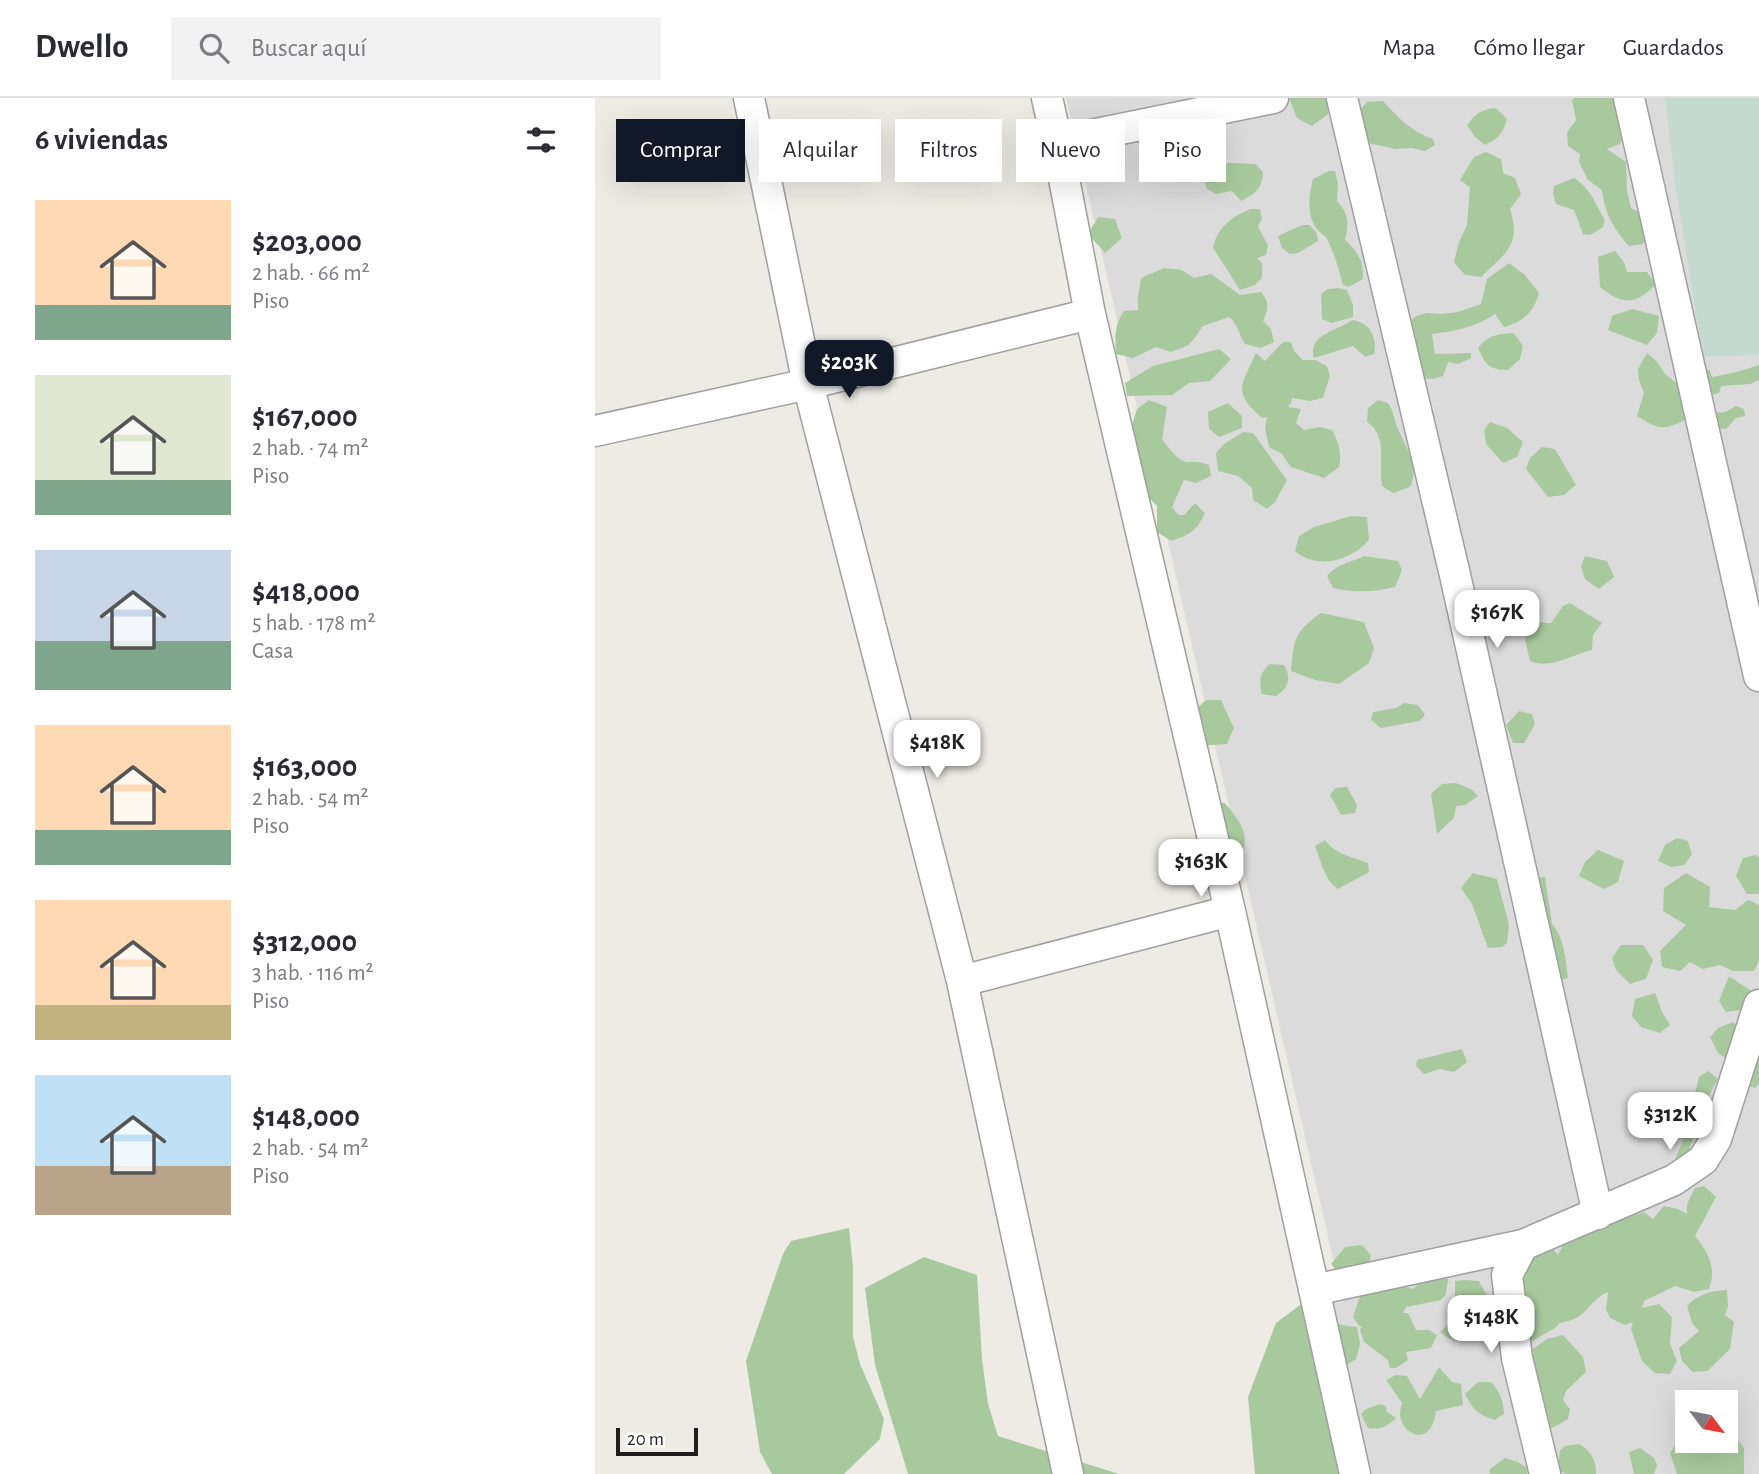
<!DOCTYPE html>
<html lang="es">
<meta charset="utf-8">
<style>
:root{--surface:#fff;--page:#f2f2f3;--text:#2b2b33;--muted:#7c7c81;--line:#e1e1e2;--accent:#111827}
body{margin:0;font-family:"Alegreya Sans",sans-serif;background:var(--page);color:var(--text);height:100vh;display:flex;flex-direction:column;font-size:26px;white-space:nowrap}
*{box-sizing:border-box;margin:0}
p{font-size:23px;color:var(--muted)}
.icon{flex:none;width:38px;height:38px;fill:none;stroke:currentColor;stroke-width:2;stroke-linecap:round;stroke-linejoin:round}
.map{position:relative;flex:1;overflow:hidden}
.panel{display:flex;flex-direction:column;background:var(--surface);width:595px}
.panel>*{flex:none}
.top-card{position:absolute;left:21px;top:21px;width:665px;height:63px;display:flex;gap:14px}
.needle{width:46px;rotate:122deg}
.controls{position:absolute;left:1080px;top:1292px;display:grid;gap:14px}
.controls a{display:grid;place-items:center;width:63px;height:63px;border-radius:0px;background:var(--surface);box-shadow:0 7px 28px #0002;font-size:35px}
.scale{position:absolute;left:21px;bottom:18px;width:82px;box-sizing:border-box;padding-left:7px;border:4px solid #1e1e1e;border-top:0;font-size:19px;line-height:24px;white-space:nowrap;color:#1e1e1e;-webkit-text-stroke:5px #fff;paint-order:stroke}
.price{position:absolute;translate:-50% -60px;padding:0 16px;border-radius:14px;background:#fff;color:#222;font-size:23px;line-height:46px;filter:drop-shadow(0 2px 4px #0008)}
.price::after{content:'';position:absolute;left:50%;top:42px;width:21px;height:16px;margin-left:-10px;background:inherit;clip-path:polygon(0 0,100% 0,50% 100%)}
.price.selected{background:var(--accent);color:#fff}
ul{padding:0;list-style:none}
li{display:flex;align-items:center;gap:21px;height:175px;padding:0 35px}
li span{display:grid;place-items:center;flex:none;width:196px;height:140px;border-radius:0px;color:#555}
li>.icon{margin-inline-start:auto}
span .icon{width:84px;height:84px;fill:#fffc;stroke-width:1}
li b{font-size:30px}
h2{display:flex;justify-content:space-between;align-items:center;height:84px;padding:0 35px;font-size:30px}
.chip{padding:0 24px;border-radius:0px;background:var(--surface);box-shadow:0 7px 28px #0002;font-size:24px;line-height:63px}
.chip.selected{background:var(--accent);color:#fff}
header{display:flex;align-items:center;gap:42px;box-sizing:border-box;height:98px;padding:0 35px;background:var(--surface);border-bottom:2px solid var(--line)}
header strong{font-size:33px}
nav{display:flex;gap:38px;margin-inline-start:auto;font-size:24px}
.search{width:490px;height:63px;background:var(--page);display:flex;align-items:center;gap:18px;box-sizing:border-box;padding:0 24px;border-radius:0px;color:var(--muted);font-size:26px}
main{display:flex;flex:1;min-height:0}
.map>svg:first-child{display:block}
.residential{fill:#dcdbdb;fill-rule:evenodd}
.forest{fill:#a8c99e}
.wetland{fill:#c4dad1}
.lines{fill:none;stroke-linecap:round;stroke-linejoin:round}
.street-casing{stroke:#9f9f9f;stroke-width:33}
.street{stroke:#fff;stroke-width:30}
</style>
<header>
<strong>Dwello</strong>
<div class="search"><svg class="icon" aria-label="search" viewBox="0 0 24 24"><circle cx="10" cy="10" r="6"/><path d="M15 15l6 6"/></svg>Buscar aquí</div>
<nav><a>Mapa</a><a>Cómo llegar</a><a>Guardados</a></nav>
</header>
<main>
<section class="panel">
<h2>6 viviendas<svg class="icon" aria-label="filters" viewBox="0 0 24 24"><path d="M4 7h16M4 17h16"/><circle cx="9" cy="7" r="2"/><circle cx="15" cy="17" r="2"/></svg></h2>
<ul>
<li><span style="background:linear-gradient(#ffd9b3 75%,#7fa58c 0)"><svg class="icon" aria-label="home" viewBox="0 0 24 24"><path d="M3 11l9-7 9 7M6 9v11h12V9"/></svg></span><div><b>$203,000</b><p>2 hab. · 66 m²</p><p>Piso</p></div></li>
<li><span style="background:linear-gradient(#dfe7d0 75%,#7fa58c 0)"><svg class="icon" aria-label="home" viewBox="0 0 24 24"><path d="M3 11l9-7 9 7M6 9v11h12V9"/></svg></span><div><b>$167,000</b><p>2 hab. · 74 m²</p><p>Piso</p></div></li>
<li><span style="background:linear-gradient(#c9d6e8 65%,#7fa58c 0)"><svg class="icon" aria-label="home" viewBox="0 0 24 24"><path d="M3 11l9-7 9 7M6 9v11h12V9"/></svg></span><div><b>$418,000</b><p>5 hab. · 178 m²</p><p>Casa</p></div></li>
<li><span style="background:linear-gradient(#ffd9b3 75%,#7fa58c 0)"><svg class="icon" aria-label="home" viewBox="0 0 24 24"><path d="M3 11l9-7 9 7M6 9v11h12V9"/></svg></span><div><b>$163,000</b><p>2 hab. · 54 m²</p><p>Piso</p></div></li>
<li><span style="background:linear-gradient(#ffd9b3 75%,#c2b280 0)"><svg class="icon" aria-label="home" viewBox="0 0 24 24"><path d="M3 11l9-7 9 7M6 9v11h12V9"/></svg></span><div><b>$312,000</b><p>3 hab. · 116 m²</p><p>Piso</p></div></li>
<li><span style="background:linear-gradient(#bfe0f5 65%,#b9a48a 0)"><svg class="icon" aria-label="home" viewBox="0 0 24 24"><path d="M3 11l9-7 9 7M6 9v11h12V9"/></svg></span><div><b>$148,000</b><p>2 hab. · 54 m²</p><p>Piso</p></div></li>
</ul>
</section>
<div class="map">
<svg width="1164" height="1376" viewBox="0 0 1164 1376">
<rect width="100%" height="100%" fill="#eeebe5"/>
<path class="residential" d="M 471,0 L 1164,0 L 1164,1376 L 754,1376 L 714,1209 L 748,1204 ZM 1092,1304 L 1130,1304 L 1130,1342 L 1092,1342 Z"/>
<path class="forest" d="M 694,0 L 737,0 L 738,2 L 733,16 L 717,28 L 702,20 Z
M 979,0 L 1034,0 L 1034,27 L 1025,46 L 1012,51 L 1031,64 L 1032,93 L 1036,110 L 1059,122 L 1058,138 L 1047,146 L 1034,148 C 1018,130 1010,116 1007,92 L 993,82 L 984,64 L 985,56 L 973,48 L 972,34 L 981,22 L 977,2 Z
M 788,3 C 803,19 816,34 838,41 L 840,47 L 830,53 L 816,50 L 800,51 L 769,44 L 760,18 L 772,4 Z
M 901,10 L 912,21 C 908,35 903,41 890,47 L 880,39 L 872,27 C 880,16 887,11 901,10 Z
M 567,16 L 601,29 L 606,38 L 604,76 L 592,82 L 582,81 L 572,73 L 563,48 Z
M 891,54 L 906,61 L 908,75 L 920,80 L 926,96 L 915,111 C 927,148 909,156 886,179 L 870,177 L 859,164 L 864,144 L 872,127 L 875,89 L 865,82 L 879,59 Z
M 635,65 L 661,66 L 668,74 C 667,91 661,95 646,103 L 637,93 L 621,96 L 612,91 L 607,77 L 622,66 Z
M 734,73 L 740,73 L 743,86 L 742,103 C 754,116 754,125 750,142 C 763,154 769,163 768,181 L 754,189 L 748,187 C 744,172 740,157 733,143 C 731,137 726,136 722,131 C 711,118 714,96 718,81 Z
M 979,80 C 996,91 1000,105 1010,122 L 1008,129 L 995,137 L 988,136 L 979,112 L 961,106 L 958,97 L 959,88 Z
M 656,111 L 665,111 L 667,121 L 663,129 L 673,147 L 671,157 L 662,160 L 667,165 L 667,180 L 660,187 L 645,192 L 618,150 C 622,130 637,118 656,111 Z
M 503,119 L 520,121 L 527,140 L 510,155 L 493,136 Z
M 707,127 L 715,127 L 722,136 L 723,143 L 703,155 L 695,156 L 687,150 L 683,138 Z
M 1020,153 L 1029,164 L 1032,174 L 1052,174 L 1061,186 C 1040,208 1028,207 1005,189 L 1003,159 Z
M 914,165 L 930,177 L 944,195 C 939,214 928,224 909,229 L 900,216 C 881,229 861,233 837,236 L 840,256 L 876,255 L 876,260 L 863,266 L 853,264 L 848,278 L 838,281 L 822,280 L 809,230 L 821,218 L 832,215 L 846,216 L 863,214 L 886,206 L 892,181 Z
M 569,170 L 587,172 L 599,180 L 616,176 L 645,197 L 666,194 C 675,205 673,211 668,223 L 676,231 L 679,244 L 666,250 L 650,246 C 644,237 643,226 634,219 L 608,228 L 599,241 L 592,248 L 576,254 L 561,249 L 538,260 L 521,256 C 520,239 519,228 529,213 L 543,212 L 543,199 L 546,180 Z
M 744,190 L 752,192 L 758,207 L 758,219 L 737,225 L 727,221 L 726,196 L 733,191 Z
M 1037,211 L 1064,218 L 1062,235 L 1052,247 L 1013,232 L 1017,218 Z
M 757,222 C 775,224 783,240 779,256 L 770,259 L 758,248 L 719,260 C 712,236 743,233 757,222 Z
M 919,235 L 928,248 L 925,261 L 913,272 C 895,272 890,267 883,250 C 894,237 902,236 919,235 Z
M 688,244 L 696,244 L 699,253 L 708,262 L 720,262 L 732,268 L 735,278 L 728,300 L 715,303 L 697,300 L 696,305 L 693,309 L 706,311 L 701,325 L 709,332 L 725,329 L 737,332 C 744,345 747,355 744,369 L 729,380 L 696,369 L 687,356 L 674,349 L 670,330 L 672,319 L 667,320 C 637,294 646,288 661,255 L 670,263 Z
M 624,251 L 636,261 L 615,283 L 594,285 L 577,297 L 532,298 L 530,285 L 558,268 Z
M 1052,255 L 1062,264 L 1070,276 L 1084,287 L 1091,312 L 1090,322 C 1068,333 1062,331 1042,318 L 1049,295 L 1044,282 L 1043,271 Z
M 1164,267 L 1164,282 L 1155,286 L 1126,288 L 1124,295 L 1111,299 L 1107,278 L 1114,271 L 1117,279 L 1142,274 Z
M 554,302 L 572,309 L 567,341 C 573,348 582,363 592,364 C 601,364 604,363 614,367 L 616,378 L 601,385 L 589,382 L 577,409 L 583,417 L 589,417 L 600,405 L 610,415 C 602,433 594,437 576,443 L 562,434 L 562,408 L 545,390 L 536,330 L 542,311 Z
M 783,302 L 793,305 C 799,314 799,322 803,331 C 811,350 825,369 815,389 L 798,395 L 787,388 C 783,368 794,338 772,324 L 773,310 Z
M 633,305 L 647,318 L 647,330 L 624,339 L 614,331 L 613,314 Z
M 1141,308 L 1149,311 L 1150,318 L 1141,320 L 1131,331 L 1120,330 L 1117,315 L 1130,314 Z
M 895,324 L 912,330 L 928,344 L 922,359 L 908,365 L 891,346 L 889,332 Z
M 648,334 L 658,335 L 692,382 L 680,404 L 672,411 L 658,402 L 657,390 L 643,378 L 623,373 L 621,355 L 629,346 Z
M 947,349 L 960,351 L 981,387 L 969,397 L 953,399 L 931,371 L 935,360 Z
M 756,418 L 772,419 L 774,442 C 756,463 722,472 700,453 L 704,438 L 719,429 Z
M 769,458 L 803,463 L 807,472 L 800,489 C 779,494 760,495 738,490 L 732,478 C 745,464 753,466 769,458 Z
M 990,458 L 1012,463 L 1019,479 L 1004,491 L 990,481 L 986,469 Z
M 975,505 L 1007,525 L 998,537 L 997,552 C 978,556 955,572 935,563 L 930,541 L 939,524 L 956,525 L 968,508 Z
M 726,515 L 769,524 L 779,550 L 774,565 L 744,586 L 720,582 L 696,573 C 699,541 699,534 726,515 Z
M 675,566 L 689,567 C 697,581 693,590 681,598 L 667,596 C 664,585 664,574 675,566 Z
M 611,602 L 626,602 L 639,630 L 632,646 L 602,648 L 599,613 Z
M 809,605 L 823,607 L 830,617 L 824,623 L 786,630 L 776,622 L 778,614 L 801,610 Z
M 924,613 L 937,616 L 940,626 L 929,645 L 918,645 L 911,627 Z
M 861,685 L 876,691 L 883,698 L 870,707 L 861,708 L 859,720 L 842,736 L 836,696 L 847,686 Z
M 752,689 L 762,707 L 760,715 L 746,717 L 735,697 L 740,690 Z
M 619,704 L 630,705 C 645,724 657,736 645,761 L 634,759 Z
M 1082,740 L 1093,743 L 1097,756 L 1089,767 L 1076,769 L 1063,763 L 1070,747 Z
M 730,742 C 740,756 757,759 773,765 L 774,774 L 743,791 C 730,783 726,763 720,748 Z
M 1003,752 L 1029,763 L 1023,784 L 1009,791 L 984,778 L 990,764 Z
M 1160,757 L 1164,759 L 1164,796 L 1152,796 L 1141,778 L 1148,760 Z
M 878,775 L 902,781 L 914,827 L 912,845 L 907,849 L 893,850 L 877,806 L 866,790 Z
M 1091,775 L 1115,789 L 1114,809 L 1140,812 L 1153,802 L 1164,807 L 1164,863 L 1159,873 L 1138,873 L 1125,867 L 1108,871 L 1095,864 L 1085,873 L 1067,869 L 1065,853 L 1091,827 L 1068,813 L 1069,790 Z
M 950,779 L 957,826 C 969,839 971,863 973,880 L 954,886 L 931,782 Z
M 1026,847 L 1048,847 L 1058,862 L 1051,881 L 1035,886 L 1021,872 L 1017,860 Z
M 1134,878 L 1158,894 L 1146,912 L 1131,914 L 1124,903 Z
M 1060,895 L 1067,914 L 1075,927 L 1065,935 L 1046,929 L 1037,918 L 1040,901 Z
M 1138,924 L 1164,947 L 1164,986 L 1160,990 L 1149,987 L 1135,963 L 1123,955 L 1115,939 L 1123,930 Z
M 867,951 L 872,964 L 859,974 L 845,971 L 829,976 L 821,968 L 822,962 Z
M 1113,973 L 1123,981 L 1107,1010 L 1091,1063 L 1064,1099 L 1087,1045 L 1104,979 Z
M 1109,1088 L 1121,1099 L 1100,1138 C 1113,1154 1122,1170 1114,1191 L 1099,1194 L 1080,1188 L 1049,1203 L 1047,1210 L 1064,1206 L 1077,1219 L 1075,1246 L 1082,1263 L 1075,1276 L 1060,1275 L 1047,1263 L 1036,1231 L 1038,1224 L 1030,1227 L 1015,1220 L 1011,1211 L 1013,1194 C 989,1205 997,1219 965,1225 L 960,1230 L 928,1248 L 922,1176 L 932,1160 L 954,1146 L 963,1157 L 971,1141 L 1049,1114 L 1058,1121 L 1069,1108 L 1083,1111 L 1092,1116 L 1092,1106 L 1100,1090 Z
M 254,1130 L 258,1169 L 258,1239 L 265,1266 L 289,1321 L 285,1341 L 249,1376 L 177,1376 L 165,1354 L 151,1263 L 188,1156 L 196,1143 Z
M 767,1147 L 776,1157 L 774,1168 L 744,1176 L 736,1166 L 750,1149 Z
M 329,1159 L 382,1177 L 387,1261 L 393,1306 L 403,1338 L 524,1376 L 313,1376 L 280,1267 L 270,1190 Z
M 799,1181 L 808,1188 L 818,1191 L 829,1181 L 853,1181 L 851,1196 L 846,1202 L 811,1209 L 808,1215 L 813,1215 L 821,1232 L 834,1232 L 842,1237 L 836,1250 L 811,1254 L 813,1262 L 801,1270 L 795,1270 L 793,1262 L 769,1244 L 765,1232 L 767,1229 L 764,1228 L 758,1219 L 765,1198 L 777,1184 Z
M 869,1182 L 884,1183 L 893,1200 L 876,1214 L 860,1204 L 860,1183 Z
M 1132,1192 L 1133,1208 L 1130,1217 L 1139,1224 L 1135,1251 L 1112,1273 L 1098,1274 L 1087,1263 L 1084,1250 L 1104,1233 L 1097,1225 L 1092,1208 C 1103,1196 1116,1193 1132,1192 Z
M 709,1204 C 729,1220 735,1227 762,1229 L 765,1246 L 761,1261 L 748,1269 L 749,1376 L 660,1376 L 653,1299 L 681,1225 Z
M 863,1217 L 874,1222 L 883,1236 L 882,1240 C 865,1245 859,1245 845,1234 Z
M 968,1237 L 988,1259 L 991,1274 L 971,1293 L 968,1302 L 975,1311 L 973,1321 L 950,1334 L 932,1255 L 952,1241 Z
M 844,1269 L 857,1284 L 866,1286 L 868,1307 L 841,1313 C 836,1352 806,1336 805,1316 C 805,1312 806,1309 807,1305 L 791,1282 L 801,1277 L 812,1278 L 825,1301 Z
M 883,1284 L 896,1284 C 906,1295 908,1302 909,1316 L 900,1322 C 884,1317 877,1311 870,1296 Z
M 785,1306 L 791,1308 L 792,1314 L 801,1320 C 792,1329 786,1332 773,1330 L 766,1316 L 771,1311 Z
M 1092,1328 L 1092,1342 L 1130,1342 L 1131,1333 L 1136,1333 L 1149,1350 L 1149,1376 L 1082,1376 L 1075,1355 Z
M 984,1346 C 995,1352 1002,1363 1001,1376 L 971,1376 L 963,1372 L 965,1352 L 970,1348 Z
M 1045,1350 L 1059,1360 L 1062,1367 L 1059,1376 L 1039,1376 L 1034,1354 Z
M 910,1360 L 923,1364 L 932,1370 L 932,1376 L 895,1376 L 894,1372 Z"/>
<path class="wetland" d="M 1070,0 L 1164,0 L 1164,257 L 1108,259 L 1081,92 Z"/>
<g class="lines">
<g class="street-casing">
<path id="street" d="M 154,0 L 213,286 L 367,883 L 473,1376
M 452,0 L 462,44
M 678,0 L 462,44 L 495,216 L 635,813 L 760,1376
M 747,0 L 860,477 L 1003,1116
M 1034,0 L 1164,578
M 0,333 L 213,286 L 495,216
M 367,883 L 635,813
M 928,1147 L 912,1177 L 922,1260 L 950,1376
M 719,1192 L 928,1147 L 1079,1082 L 1108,1062 L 1121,1041 L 1164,907"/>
</g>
<use href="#street" class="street"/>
</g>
</svg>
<div class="controls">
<a><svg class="needle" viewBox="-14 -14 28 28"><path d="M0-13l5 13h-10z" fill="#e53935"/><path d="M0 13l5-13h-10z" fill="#7c7c81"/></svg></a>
</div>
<div class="scale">20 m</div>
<b class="price selected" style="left:254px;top:302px">$203K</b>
<b class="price" style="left:902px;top:552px">$167K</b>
<b class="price" style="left:342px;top:682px">$418K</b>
<b class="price" style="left:606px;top:801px">$163K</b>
<b class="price" style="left:1075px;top:1054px">$312K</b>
<b class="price" style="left:896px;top:1257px">$148K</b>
<div class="top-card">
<a class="chip selected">Comprar</a>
<a class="chip">Alquilar</a>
<a class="chip">Filtros</a>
<a class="chip">Nuevo</a>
<a class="chip">Piso</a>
</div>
</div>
</main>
